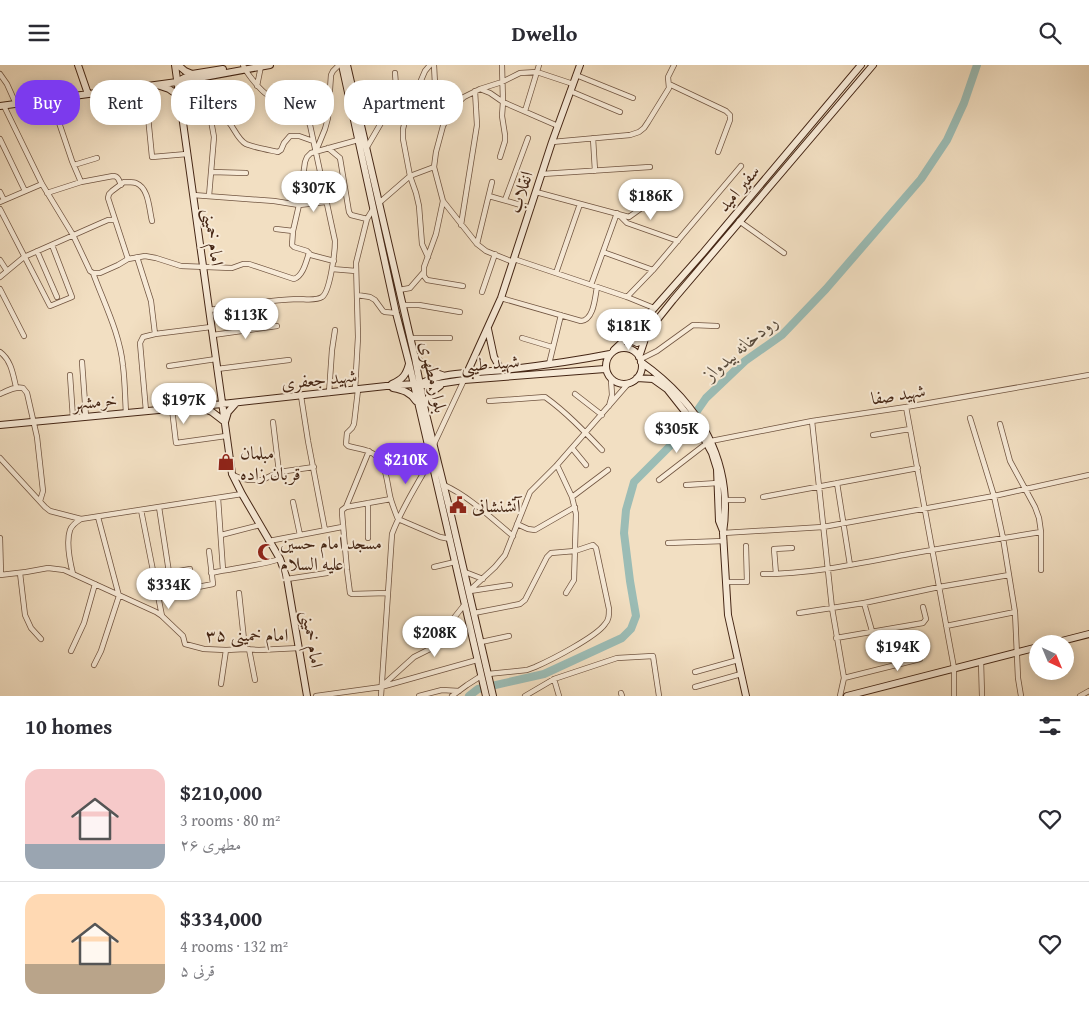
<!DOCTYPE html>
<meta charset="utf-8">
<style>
:root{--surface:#fff;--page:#f2f2f3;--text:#2b2b33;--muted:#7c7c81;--line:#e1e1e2;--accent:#7c3aed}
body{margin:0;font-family:"Gentium Book Plus",Amiri,serif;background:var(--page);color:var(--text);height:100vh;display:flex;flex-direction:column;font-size:19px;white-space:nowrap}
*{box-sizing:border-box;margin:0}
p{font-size:16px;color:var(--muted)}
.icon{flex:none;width:28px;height:28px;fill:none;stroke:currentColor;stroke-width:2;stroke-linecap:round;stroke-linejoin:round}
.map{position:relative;height:631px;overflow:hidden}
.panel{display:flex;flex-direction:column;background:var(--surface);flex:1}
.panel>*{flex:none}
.banner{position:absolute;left:15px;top:15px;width:500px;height:45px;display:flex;gap:10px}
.needle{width:32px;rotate:136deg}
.buttons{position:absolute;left:1029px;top:570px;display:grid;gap:10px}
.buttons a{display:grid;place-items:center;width:45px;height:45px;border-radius:50%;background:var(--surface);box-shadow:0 2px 12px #0003;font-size:25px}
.price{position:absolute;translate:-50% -42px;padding:0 11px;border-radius:18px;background:#fff;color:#222;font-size:16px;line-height:32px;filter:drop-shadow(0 1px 2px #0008)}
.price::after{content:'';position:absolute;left:50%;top:30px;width:15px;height:11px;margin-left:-8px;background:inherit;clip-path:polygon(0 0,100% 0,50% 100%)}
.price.active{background:var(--accent);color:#fff}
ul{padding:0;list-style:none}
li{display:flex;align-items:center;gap:15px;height:125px;padding:0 25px}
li+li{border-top:1px solid var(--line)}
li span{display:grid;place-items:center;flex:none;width:140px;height:100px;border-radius:15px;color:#555}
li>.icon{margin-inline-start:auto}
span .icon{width:60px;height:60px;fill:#fffc;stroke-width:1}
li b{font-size:21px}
h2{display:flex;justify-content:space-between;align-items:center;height:60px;padding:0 25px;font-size:21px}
.pill{padding:0 18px;border-radius:20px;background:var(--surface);box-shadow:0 2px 12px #0003;font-size:18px;line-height:45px}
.pill.active{background:var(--accent);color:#fff}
header{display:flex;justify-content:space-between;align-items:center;height:65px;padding:0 25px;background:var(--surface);font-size:22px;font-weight:600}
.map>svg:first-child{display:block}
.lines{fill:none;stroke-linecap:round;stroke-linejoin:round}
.river{stroke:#9bbcb5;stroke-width:8}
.street-casing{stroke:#705440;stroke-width:6}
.secondary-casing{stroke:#452615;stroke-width:8}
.street{stroke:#f7ead7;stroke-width:4.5}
.secondary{stroke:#f7ead7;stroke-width:6}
.labels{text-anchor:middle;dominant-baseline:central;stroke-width:4;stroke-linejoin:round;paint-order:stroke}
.street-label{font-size:18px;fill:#452615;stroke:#f7ead7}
.poi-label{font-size:18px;fill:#452615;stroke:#f7ead7;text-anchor:start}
.water-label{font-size:19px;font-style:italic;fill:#5a4c3d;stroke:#f7ead7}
</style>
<header><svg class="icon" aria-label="menu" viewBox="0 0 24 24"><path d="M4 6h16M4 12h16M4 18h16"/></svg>Dwello<svg class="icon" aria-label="search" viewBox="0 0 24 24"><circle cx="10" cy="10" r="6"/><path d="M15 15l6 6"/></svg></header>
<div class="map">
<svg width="1089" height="631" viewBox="0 0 1089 631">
<rect width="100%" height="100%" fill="#f2dfc2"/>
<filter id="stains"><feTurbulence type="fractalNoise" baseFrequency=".004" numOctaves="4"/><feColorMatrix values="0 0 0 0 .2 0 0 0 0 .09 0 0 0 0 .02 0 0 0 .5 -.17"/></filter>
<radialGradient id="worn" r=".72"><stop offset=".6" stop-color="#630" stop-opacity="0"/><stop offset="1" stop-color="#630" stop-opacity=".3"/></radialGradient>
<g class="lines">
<path class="river" d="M 469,631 L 478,624 L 544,609 L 622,573 L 631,564 L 636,551 L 630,516 L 624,468 L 626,445 L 634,417 L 679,372 L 706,333 L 745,296 L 782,270 L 826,224 L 921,114 L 947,75 L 964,38 L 977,0"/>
<g class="street-casing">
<path id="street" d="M 434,0 L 436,39 L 453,42
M 0,9 L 7,19 L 16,39
M 576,10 L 633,33
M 196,13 L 210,50 L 214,72 L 209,131
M 669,19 L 726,46 L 730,50 L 730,55 L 718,87
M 145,21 L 152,92 L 187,89
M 257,21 L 261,1
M 480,24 L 490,28 L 503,37 L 558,61
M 570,26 L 620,47
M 51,34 L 72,96 L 81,117
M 355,37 L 396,36 L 397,34 L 395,8
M 4,41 L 42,119 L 73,170 L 90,206 L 93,208 C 104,238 120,269 123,301 C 125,317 125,333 126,348
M 525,46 L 539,0
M 210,50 C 213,50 218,50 222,52 C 233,56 235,73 246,79 C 253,82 269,85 278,87 L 281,85 L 284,78 L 290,71 L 299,71 L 313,76
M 593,73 L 595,106
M 0,74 L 25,126
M 552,77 L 630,70 L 639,67 L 644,63 L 648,57 L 669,23 L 668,12 L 674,0
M 367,82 L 381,58
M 328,83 L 340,93 L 349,147 L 351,150 L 367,154
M 316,86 L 325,64 L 328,53 L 331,10 L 333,6 L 339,0
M 500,92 L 505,76 L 505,70 L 502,51 L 503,37 L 502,0
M 74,100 L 97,93
M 212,107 L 246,108
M 542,109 L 650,102
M 0,127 L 4,135
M 536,127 L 629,152 L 661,129
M 47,128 L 81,117 L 113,111 C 118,111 119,115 121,120
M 193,130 L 274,136 L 299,140 L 326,137
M 489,131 L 531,143
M 505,135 L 528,73
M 443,136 L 436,169 L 424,202 L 424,211 L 427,215 L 463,221
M 0,137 L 42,119
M 379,138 L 410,111 L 434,102
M 0,144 L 50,241 L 72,232 L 52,180
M 739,156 L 784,188
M 461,160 L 477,60 L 475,26
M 276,164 L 293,166
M 477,179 L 492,117
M 37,186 L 57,232
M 603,187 L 653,205
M 137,192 L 151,236 L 155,269
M 428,192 L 422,179 L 419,141 L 416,128 L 410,111 L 403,74 L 403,64 L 407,48 L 425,6 L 430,0
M 128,194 L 108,133 L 109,129 L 112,126 L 124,117 C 128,117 132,117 136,118 C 149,123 149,144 152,156
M 514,194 L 627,232 L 654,243
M 0,195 L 7,206
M 334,196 L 311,190 L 307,186 L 294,182 L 292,180 L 293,166 L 299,140 L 305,97 L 307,92 L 311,88 L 358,75
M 513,197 L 486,186 L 477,179 L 443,136 L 434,102 L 436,87 L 443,61 L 453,42 L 464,32 L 480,24 L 502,17 L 520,8 L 537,7 L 573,19
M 332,204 L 356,206
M 93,208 L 100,208 L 118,200 L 128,194 L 145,191 L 156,193 L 181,201 L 232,203 L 243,199 L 249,199 L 294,214 C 303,211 306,197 309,188
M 556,208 L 580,139
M 0,212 L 24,192 L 101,158 L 108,155 L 115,155
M 591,220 L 617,148 L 627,158 L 678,176
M 0,224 L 24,271
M 399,225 L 410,223 L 423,208
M 482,227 L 495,189
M 357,230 L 370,232 L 375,235 L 383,246 L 385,247 L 396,248
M 627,232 L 653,205 L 741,101
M 501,233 L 581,256 C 594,255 595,232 597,222
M 403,240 L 419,240 L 460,247
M 209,245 C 239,240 268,235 298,234 C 305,234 316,236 322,232 C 330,227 335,187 335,176 L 310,60 C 302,42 280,40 265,28 C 260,24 256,19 252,14 C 248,9 245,5 243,0
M 213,270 L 277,261
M 410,273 L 450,273
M 522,273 L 552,282
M 0,287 C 11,295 13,309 16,322
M 641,294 L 657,286 L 693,260 L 717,261
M 82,297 L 86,352
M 549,299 L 561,250
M 169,301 L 216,294
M 217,304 L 289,295
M 70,310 L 73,353
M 355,325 L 358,272 L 356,198 L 367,154 L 373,144
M 358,325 L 354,359 L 352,363 L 347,368 L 346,379 L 348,381 C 355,383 362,384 368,386 C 388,394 386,417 391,435 C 393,441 395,447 398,454 L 440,472 L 450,474
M 329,328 L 332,285 L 335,265
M 0,329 C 7,326 15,321 23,323 L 27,328 L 37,372 L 43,426 L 40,436
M 575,329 L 602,350
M 301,331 L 308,376 L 325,465
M 489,336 L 545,332 C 566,347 584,366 602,385
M 609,341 L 612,330 L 611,315
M 906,342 L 954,603 L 954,631
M 172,344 L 176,378 L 226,371
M 146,346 L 140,278 L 143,272 L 155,269 L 211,262
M 970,353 L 994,431 L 1003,473 L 1015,547 L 1018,613 L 1021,631
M 812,356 L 832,543 L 844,613 L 840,631
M 273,357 L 279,407
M 1000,359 L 1010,396 L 1035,442 L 1039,453 L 1041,467 L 1041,505
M 873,370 L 910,364
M 711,376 L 812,356 L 906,342 L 1089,310
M 434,379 L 464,315
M 572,383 L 586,400
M 0,393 L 45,442 L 50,446 L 81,454
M 557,400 L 572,432 L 576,449 L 574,515 L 566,528
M 233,410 L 240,413 L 249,415 L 262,415 L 279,407 L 314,402
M 659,415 L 707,378
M 837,418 L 850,500
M 444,420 C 470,432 491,453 513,471
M 686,420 L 718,418
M 572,432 L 608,405
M 763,432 L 918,403
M 218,433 L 223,505
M 725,435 L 743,435
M 293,437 L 300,470
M 159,442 L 172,527
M 346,442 L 369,386
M 141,445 L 162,551
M 517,459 L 528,464 L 535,465 L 575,442
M 723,468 L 823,462 L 994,431 L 1089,410
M 221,470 L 260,460
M 0,473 L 1,510
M 368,473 L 368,438
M 269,476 L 342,462
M 668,478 L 724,476
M 434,502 L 455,497
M 465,507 L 483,514
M 20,508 L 25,550 L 31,563 L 41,574
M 169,508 L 190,504
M 211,508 C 234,503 258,501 280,494
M 73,509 C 70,497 66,477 70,465 C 72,460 76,457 81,454 L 242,429
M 763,509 C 812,509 861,498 909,489 C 953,481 997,474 1041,467
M 776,509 L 774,484 L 792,483
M 0,510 L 26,507 L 48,503 L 64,505 L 156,547 L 162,551 L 183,571 L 185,579 L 204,584 L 226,585 L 245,584 L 259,585 L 299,583
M 287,514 L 327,508
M 726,517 L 747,517 L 746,481
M 469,526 L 495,502 L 505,490 L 530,427 L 557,400 L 627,320 L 633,317
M 470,526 L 510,520
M 239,528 L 245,584
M 387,528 L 352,529 L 350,528 L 347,505 L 342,448 L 342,445 L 346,442 L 391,434
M 158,530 L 213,519 L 209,486
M 864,538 L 872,566
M 474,548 L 520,539 L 525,535 L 547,492 L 551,488 L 575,486 L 593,480 L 596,483 L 609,544 C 609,550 609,555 605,559 C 596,572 551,595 535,602 L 527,605 L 488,609
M 799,548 L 864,538 L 939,522 L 1009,510
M 946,561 L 1015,547
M 836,573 L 923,558 L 926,554 L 923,542
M 481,577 L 509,571
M 249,584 L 255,615
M 71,586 L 84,558 L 95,519
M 981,596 L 982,631
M 94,600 L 101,586 L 119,531 L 98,452
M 695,607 L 738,595
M 844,613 L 920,594
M 554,614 L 559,631
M 221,619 L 226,585
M 382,621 L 414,592 L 434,582 L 437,579 L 453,554 L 465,539
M 695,622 L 741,609
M 621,628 L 622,631
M 316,631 L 381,622 L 477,595
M 381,631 L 392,469 C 402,442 418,419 431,394
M 419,631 L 442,625 L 459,626
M 452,631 L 467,620 L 481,611
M 525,631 L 554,614 L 617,593 L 653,591 L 659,631
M 1080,631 L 1089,626"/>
</g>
<g class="secondary-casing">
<path id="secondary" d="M 78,0 L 88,29
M 175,0 L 232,409 L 242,429 L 280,494 L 287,514 L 307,631
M 178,0 L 185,6 L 192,9
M 342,0 L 396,248 L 409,298 L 486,631
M 347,0 L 415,293 L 424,341 L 451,450 L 493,631
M 182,14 L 192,9 L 223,4
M 157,20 L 169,24 L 179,31 L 194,14
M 0,41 L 177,17 L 270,0
M 488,264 L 494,292 L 501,305
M 634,266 L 632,272 L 633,276 L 637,278 L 642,276 L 645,274
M606 301a18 18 0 1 1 36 0a18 18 0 1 1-36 0Z
M 614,285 L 634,266 L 702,189 L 861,0
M 639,292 L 645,274 L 653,260 L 673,235 L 873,0
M 416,293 C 424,302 431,307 442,310
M 641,297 C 699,338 734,396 723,468 L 728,550 L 746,631
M 467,308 L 501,233 L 552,77 L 580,0
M 637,313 L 653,314 L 667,324 L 686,348 L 706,377 L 712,388 L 717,404 L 719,456 L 723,466
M 392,319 C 403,314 406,310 409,299
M 420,319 C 444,306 477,308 503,305 C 539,301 575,296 610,289
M 393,323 C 403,325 410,327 416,336
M 425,340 C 428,331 432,326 440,321
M 200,342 L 212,347 L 225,357 L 228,347 L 236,338
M 0,360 L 222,339 L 386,321 L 414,319 L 431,320 L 464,315 L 605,304
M 1050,579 L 1089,569
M 847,631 L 1038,582"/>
</g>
<use href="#street" class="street"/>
<use href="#secondary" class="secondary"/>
</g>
<defs>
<g id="shop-bare" transform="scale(1.35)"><path d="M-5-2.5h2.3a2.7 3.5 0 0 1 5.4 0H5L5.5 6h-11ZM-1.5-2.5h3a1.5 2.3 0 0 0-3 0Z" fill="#8f2418" stroke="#f7ead7" stroke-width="2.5" paint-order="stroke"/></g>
<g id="civic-bare" transform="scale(1.35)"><path d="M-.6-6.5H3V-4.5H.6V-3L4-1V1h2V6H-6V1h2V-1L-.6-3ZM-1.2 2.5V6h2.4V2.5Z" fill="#8f2418" stroke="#f7ead7" stroke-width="2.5" paint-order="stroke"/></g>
<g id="mosque-bare" transform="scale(1.35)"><path d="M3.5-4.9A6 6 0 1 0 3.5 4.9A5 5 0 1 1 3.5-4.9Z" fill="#8f2418" stroke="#f7ead7" stroke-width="2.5" paint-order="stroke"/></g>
</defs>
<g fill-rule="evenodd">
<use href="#shop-bare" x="226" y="397"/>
<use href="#civic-bare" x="458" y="440"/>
<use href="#mosque-bare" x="266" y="487"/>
</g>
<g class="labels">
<g class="street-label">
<text transform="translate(738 123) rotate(-50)">سفیر امید</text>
<text transform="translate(520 127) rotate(-72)">انقلاب</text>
<text transform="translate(214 172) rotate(82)">امام خمینی</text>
<text transform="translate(490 298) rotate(-5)">شهید طیبی</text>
<text transform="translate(434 312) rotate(78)">بلوار مطهری</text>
<text transform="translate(319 314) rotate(-6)">شهید جعفری</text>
<text transform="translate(898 329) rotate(-9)">شهید صفا</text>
<text transform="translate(95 336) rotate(-5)">خرمشهر</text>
<text x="247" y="569">امام خمینی ۳۵</text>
<text transform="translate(313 574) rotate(81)">امام خمینی</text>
</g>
<g class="poi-label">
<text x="240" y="387">مبلمان<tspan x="240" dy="21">قربان زاده</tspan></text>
<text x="472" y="440">آتشنشانی</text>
<text x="280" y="477">مسجد امام حسین<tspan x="280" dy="21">علیه السلام</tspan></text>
</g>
<g class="water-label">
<text transform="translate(740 282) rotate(-40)">رودخانه بیدواز</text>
</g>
</g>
<rect width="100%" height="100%" filter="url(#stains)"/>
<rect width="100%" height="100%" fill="url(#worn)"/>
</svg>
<div class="buttons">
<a><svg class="needle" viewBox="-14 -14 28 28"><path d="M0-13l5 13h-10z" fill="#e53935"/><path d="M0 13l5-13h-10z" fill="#7c7c81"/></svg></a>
</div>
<b class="price" style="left:314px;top:148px">$307K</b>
<b class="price" style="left:651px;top:156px">$186K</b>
<b class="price" style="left:246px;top:275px">$113K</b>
<b class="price" style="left:629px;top:286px">$181K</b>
<b class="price" style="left:184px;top:360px">$197K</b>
<b class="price" style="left:677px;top:389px">$305K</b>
<b class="price active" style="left:406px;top:420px">$210K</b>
<b class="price" style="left:169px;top:545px">$334K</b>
<b class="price" style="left:435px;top:593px">$208K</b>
<b class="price" style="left:898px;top:607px">$194K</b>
<div class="banner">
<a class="pill active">Buy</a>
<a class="pill">Rent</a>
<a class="pill">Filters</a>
<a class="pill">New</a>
<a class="pill">Apartment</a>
</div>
</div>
<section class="panel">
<h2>10 homes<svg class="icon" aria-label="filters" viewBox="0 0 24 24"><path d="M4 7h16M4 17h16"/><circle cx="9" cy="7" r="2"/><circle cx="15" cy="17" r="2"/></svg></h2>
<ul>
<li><span style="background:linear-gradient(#f6c9c9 75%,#9aa5b1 0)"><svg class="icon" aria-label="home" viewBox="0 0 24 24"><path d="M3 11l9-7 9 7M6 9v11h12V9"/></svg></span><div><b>$210,000</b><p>3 rooms · 80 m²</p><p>مطهری ۲۶</p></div><svg class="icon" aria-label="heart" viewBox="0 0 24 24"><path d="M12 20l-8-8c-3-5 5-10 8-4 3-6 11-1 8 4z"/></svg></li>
<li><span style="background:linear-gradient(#ffd9b3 70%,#b9a48a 0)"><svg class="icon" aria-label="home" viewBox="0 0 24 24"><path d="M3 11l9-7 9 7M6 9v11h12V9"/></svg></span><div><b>$334,000</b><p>4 rooms · 132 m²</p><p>قرنی ۵</p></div><svg class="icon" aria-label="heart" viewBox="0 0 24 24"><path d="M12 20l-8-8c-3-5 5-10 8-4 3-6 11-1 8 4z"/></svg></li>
</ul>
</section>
